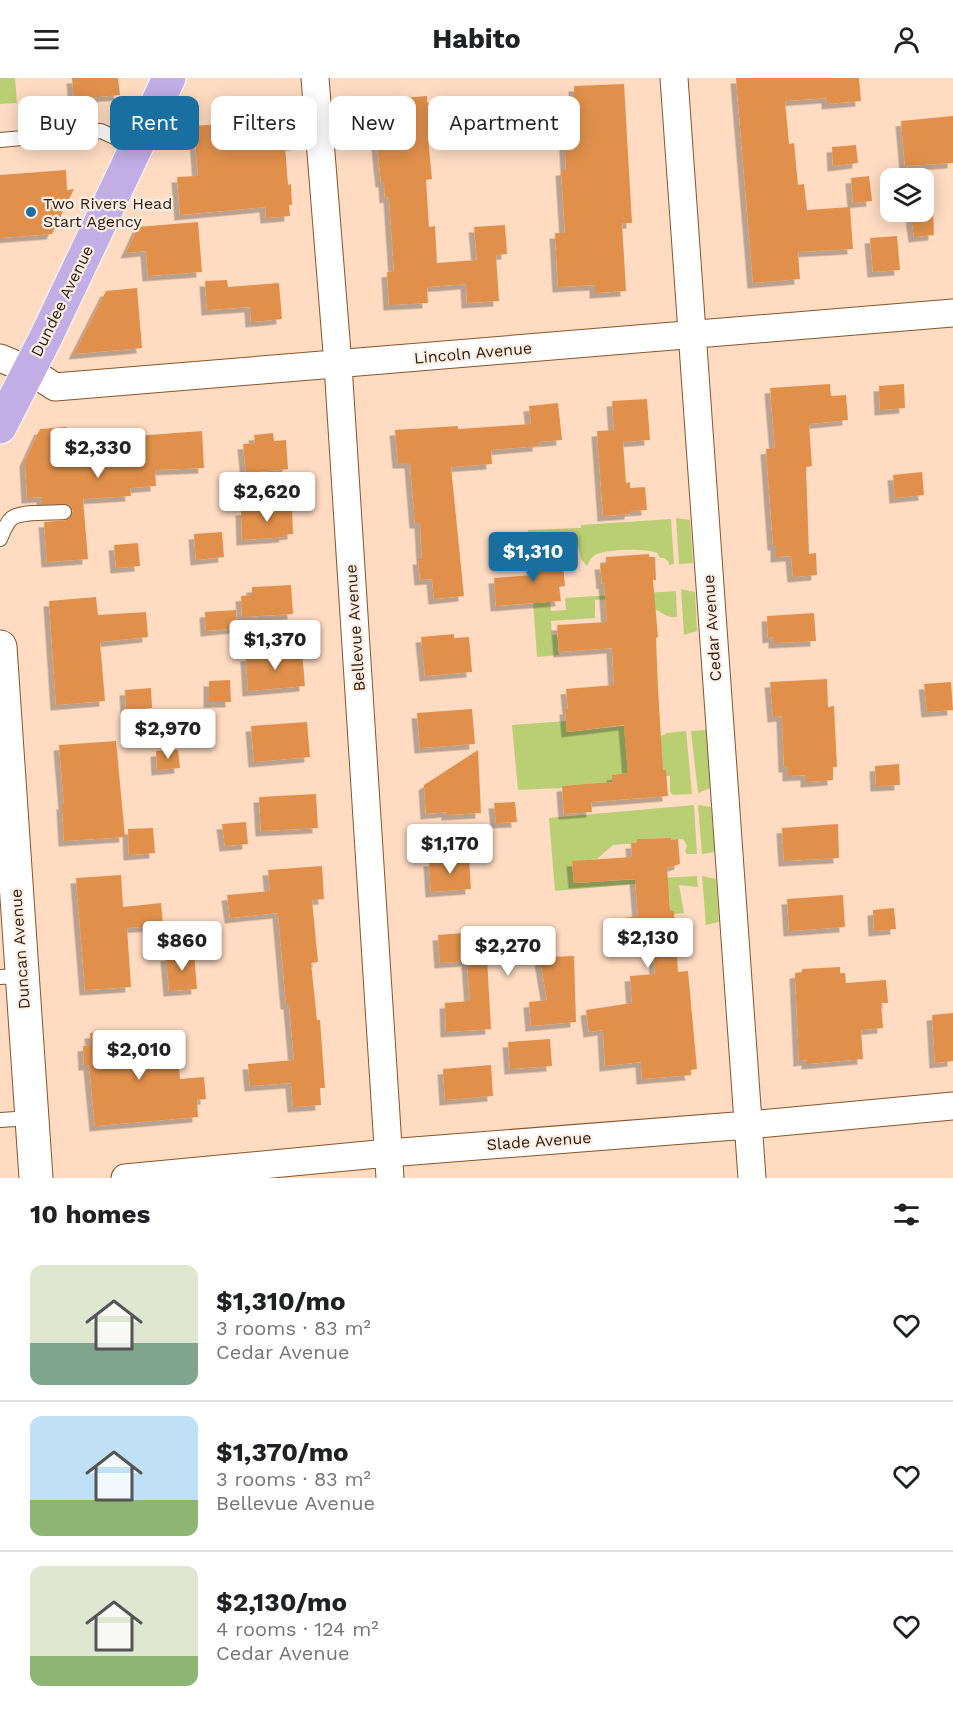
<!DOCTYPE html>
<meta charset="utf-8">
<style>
:root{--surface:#fff;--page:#f6f6f6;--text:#202124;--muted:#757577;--line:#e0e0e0;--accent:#1970a0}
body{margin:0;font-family:"Work Sans",sans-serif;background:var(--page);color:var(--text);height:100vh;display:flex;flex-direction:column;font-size:22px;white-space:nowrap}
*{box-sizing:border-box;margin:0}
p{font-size:20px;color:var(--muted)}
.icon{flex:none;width:33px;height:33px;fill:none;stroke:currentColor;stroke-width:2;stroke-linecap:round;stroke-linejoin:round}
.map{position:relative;height:1100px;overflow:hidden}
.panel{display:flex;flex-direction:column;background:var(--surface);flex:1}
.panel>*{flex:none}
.guide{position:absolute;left:18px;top:18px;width:600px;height:54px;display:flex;gap:12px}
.tools{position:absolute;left:880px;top:90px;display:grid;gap:12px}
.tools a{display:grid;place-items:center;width:54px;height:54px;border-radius:12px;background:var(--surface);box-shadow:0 3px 15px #0003;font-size:30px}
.price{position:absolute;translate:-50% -51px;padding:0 14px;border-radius:6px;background:#fff;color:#222;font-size:20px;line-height:39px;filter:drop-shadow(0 2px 3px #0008)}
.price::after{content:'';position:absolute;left:50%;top:36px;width:18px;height:14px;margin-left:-9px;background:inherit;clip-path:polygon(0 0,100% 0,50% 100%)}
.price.on{background:var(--accent);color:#fff}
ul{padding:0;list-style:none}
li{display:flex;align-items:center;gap:18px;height:150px;padding:0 30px}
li+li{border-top:2px solid var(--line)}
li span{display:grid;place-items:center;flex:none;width:168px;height:120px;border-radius:12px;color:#555}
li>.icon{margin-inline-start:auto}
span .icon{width:72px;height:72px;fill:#fffc;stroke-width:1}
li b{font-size:26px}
h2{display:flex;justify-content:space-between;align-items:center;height:72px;padding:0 30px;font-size:26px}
.pill{padding:0 21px;border-radius:12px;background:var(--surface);box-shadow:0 3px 15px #0003;font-size:21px;line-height:54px}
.pill.on{background:var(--accent);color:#fff}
header{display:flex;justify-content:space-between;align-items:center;height:78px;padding:0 30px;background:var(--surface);font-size:27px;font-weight:700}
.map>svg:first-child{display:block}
.green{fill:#bace74}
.building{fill:#e0904b;filter:url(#shadow)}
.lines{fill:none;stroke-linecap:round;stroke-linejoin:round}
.service-casing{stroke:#87552a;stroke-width:16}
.minor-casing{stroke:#87552a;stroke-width:29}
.tertiary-casing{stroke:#87552a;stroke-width:35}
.primary-casing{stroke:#fff;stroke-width:35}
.service{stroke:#fff;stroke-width:14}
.minor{stroke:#fff;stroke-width:27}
.tertiary{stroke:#fff;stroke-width:33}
.primary{stroke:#c2ade5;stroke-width:33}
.poi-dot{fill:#1970a0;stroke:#faeee5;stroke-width:2}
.labels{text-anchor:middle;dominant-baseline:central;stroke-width:4.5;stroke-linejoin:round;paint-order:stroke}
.poi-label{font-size:16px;fill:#2f1a08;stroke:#faeee5;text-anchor:start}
.street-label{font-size:16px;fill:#2f1a08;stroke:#faeee5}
</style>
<header><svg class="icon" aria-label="menu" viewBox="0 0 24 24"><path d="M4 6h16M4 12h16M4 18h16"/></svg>Habito<svg class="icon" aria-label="person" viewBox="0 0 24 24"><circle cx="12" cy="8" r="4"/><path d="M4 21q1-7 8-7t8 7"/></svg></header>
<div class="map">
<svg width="953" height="1100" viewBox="0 0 953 1100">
<defs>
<filter id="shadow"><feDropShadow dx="-5.5" dy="5.5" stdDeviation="0" flood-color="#0004"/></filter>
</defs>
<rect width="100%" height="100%" fill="#fedbc1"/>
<path class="green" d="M 0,0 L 15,0 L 17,25 L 0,26 Z
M 676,440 L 690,442 L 693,485 L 679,486 Z
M 671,441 L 674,486 L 669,487 L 668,483 L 664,480 L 660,480 L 657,475 C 647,470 606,471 595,477 C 591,479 589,484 587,488 L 581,481 L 578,467 L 552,470 L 551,467 L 540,468 L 540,473 L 530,474 L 528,452 L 581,450 L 581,447 Z
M 681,511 L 695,514 L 697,553 L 684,557 Z
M 676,513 L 677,539 C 666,540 666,536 656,532 C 637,526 614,520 595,522 L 595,540 L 551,543 L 552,557 L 557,557 L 559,577 L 537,579 L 533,523 L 550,521 L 551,533 L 566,532 L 565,520 Z
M 566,643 L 568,654 L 624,648 L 661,661 L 661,658 L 667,655 L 686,653 L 692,716 L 673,717 L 670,714 L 670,698 L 666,698 L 665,692 L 612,697 L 612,704 L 602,705 L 602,707 L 562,708 L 562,710 L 518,712 L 512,647 Z
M 706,652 L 711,710 L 698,715 L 691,653 Z
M 694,727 L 697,776 L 687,776 L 685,774 L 687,768 L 683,761 L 671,762 L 671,760 L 638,761 L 637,765 L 613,767 L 597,781 L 572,784 L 574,805 L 697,798 L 698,809 L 679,807 L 684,835 L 674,836 L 674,833 L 670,832 L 669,814 L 662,814 L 646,805 L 555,813 L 549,740 Z
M 698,727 L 711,729 L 715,774 L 702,776 Z
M 702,798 L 716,801 L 719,844 L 706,847 Z"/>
<path class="building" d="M 72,0 L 118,0 L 120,17 L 74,21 Z
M 736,0 L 859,0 L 861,23 L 827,26 L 827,20 L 785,23 L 789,66 L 794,65 L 798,107 L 804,106 L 807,132 L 850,129 L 853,171 L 798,174 L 800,201 L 753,205 Z
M 624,6 L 632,145 L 622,145 L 626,213 L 595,215 L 595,207 L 558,209 L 555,155 L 565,155 L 561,92 L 566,92 L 564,48 L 522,50 L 521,25 L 574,22 L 574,8 Z
M 427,18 L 427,25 L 430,24 L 434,59 L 428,60 L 432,101 L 426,102 L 429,149 L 435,148 L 437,185 L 477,182 L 474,149 L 505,147 L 507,176 L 496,177 L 499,223 L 467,225 L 466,206 L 427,209 L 428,225 L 389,227 L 387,194 L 394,193 L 389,119 L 385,120 L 384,104 L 381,104 L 376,57 L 374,44 L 370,44 L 369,23 Z
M 953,38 L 953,85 L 905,88 L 901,43 Z
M 294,42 L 296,67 L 285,68 L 288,107 L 291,106 L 292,127 L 289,127 L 290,138 L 266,140 L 265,129 L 180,137 L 177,99 L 198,98 L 194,48 L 248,44 L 247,47 Z
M 856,67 L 858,85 L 833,88 L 832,69 Z
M 66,92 L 67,112 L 74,111 L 52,156 L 0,160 L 0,97 Z
M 869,98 L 872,123 L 853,125 L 851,100 Z
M 933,134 L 934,157 L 914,159 L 911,136 Z
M 198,144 L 202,194 L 148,198 L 146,173 L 126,175 L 138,149 Z
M 897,158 L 900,192 L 873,194 L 870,160 Z
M 227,202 L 228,209 L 279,205 L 282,241 L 251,244 L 250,229 L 207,232 L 205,203 Z
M 137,210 L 142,270 L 74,276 L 106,213 Z
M 830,306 L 831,318 L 846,317 L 848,342 L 809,346 L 812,388 L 806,389 L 809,476 L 816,475 L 817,497 L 793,499 L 791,478 L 776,479 L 776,467 L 773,467 L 766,371 L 775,370 L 770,310 Z
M 904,306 L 905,330 L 880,332 L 879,308 Z
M 647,321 L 650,362 L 623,364 L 626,405 L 630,404 L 630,410 L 645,409 L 647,432 L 630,433 L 630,436 L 603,438 L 597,353 L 614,352 L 612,323 Z
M 558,325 L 562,362 L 538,364 L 538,368 L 491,372 L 492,386 L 451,389 L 464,518 L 434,521 L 432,501 L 420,502 L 418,481 L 422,481 L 420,445 L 415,445 L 410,385 L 398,385 L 395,352 L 458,348 L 458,351 L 531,346 L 529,328 Z
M 67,349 L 69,373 L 89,382 L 124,380 L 123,359 L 202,353 L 204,390 L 155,392 L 156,408 L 130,410 L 131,418 L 83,421 L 88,481 L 47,484 L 44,444 L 68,442 L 73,433 L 68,426 L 42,426 L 42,419 L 27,420 L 25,383 L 40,351 Z
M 273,355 L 274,363 L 286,362 L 288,391 L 246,395 L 243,366 L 255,365 L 254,357 Z
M 922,394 L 924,417 L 895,420 L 893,397 Z
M 292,429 L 293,456 L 284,457 L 285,459 L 242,462 L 241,432 Z
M 222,454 L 224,479 L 196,482 L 194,456 Z
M 138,465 L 140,488 L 116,490 L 114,467 Z
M 562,475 L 565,508 L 559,509 L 561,523 L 496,528 L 494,500 L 533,497 L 532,478 Z
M 649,476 L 649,479 L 655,479 L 656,502 L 653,502 L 658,559 L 656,560 L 658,611 L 663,692 L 666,692 L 668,718 L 591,724 L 592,734 L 564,736 L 562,708 L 612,704 L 612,697 L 628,695 L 624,647 L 567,654 L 565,631 L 568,631 L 566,611 L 614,607 L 612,570 L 559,574 L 557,547 L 607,544 L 604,505 L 602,506 L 600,486 L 606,486 L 606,479 Z
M 291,507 L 293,536 L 242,539 L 241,518 L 252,517 L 252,509 Z
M 96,519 L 98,537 L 146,534 L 148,559 L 100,564 L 105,623 L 56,627 L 49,523 Z
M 236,532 L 237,550 L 206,553 L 205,534 Z
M 814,535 L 816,563 L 774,565 L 774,559 L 768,560 L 767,538 Z
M 454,556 L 454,560 L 469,559 L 472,594 L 425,598 L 421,559 Z
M 302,573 L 305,608 L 248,613 L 246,578 Z
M 827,601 L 828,629 L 834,628 L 837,689 L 833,689 L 833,702 L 806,704 L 806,697 L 788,698 L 788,689 L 784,689 L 782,638 L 773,639 L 770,604 Z
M 230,602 L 231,624 L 209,624 L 209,603 Z
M 951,604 L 953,632 L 927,634 L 924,606 Z
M 151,610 L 152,630 L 126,631 L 125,612 Z
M 472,631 L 475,666 L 420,670 L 417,635 Z
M 307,644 L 310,679 L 254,684 L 251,648 Z
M 116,663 L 125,759 L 64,763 L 62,726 L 64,726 L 59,667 Z
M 178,672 L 180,690 L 157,692 L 156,673 Z
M 478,672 L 481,735 L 447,737 L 447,734 L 426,736 L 424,707 Z
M 899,686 L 900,707 L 876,708 L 875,688 Z
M 316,716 L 318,750 L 261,753 L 259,719 Z
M 515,724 L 517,744 L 496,745 L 494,725 Z
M 246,744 L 248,766 L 225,768 L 222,746 Z
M 838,746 L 839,780 L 784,783 L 782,750 Z
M 153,750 L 155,775 L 129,777 L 128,751 Z
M 671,760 L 671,762 L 678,761 L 680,786 L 667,790 L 670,832 L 674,833 L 678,894 L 688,893 L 697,991 L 690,992 L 691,997 L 642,1001 L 641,984 L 605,988 L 603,952 L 589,954 L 586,932 L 632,925 L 630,898 L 655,896 L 653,860 L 625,862 L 623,840 L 638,838 L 635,801 L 574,805 L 572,783 L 632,779 L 631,765 L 637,765 L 637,761 Z
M 469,780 L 471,811 L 431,814 L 429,783 Z
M 322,788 L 324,821 L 312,822 L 318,884 L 311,885 L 317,942 L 320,942 L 325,1010 L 320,1010 L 321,1027 L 293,1029 L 291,1005 L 250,1008 L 248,986 L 294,982 L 289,926 L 286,926 L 278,835 L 230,840 L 227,817 L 270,813 L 268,792 Z
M 121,797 L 123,829 L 161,825 L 163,847 L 127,850 L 131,909 L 85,912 L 76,800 Z
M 843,817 L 845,849 L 789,853 L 787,821 Z
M 894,830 L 896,851 L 874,853 L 873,832 Z
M 547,851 L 549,879 L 574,878 L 576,944 L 531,948 L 529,924 L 547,922 L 540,881 L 524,882 L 524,878 L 487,881 L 491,951 L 446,954 L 445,925 L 470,923 L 467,883 L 440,885 L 438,857 L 489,853 L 490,856 Z
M 194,875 L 197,911 L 169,913 L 166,878 Z
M 840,889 L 840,895 L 845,895 L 846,905 L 886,902 L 888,925 L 881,925 L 883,950 L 861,952 L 863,981 L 807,986 L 807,982 L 799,983 L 795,895 L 802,894 L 802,891 Z
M 953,935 L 953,983 L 935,985 L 932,937 Z
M 128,953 L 129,968 L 177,964 L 180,1001 L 204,999 L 206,1021 L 197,1022 L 198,1039 L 95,1048 L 89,987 L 84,987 L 83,968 L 91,967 L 90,955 Z
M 550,961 L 552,988 L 510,991 L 508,964 Z
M 491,987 L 493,1018 L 445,1022 L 443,991 Z"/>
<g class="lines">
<g class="service-casing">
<path id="service" d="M 0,62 L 101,53 L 136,69
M 0,461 C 3,454 6,445 12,440 C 22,433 51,435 64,434
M 0,899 L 21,898
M 0,1042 L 32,1040"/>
</g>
<g class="minor-casing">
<path id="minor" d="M 315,0 L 338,287 L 390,1100
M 674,0 L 752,1100
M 0,280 L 29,292 L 55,309 L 953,235
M 125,1100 L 388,1075 L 748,1047 L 953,1028"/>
</g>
<g class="tertiary-casing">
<path id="tertiary" d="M 0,569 L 36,1100"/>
</g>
<g class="primary-casing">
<path id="primary" d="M 0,349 L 46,259 L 169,0"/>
</g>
<use href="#service" class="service"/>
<use href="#minor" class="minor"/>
<use href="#tertiary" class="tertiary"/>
<use href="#primary" class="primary"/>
</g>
<circle class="poi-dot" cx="31" cy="134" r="6"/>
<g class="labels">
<g class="poi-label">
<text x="43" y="125">Two Rivers Head<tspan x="43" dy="18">Start Agency</tspan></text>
</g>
<g class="street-label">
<text transform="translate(62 223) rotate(-64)">Dundee Avenue</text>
<text transform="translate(473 275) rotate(-5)">Lincoln Avenue</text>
<text transform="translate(355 550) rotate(-94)">Bellevue Avenue</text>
<text transform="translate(712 550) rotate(-94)">Cedar Avenue</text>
<text transform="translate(20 871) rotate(-94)">Duncan Avenue</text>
<text transform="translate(539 1063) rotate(-4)">Slade Avenue</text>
</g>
</g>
</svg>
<div class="tools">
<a><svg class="icon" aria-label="layers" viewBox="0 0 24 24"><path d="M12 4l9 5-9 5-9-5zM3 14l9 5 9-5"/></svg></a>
</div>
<b class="price" style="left:98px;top:401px">$2,330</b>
<b class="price" style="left:267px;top:445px">$2,620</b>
<b class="price on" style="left:533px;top:505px">$1,310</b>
<b class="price" style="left:275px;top:593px">$1,370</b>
<b class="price" style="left:168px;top:682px">$2,970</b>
<b class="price" style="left:450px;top:797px">$1,170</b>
<b class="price" style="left:648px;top:891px">$2,130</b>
<b class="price" style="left:182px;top:894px">$860</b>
<b class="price" style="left:508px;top:899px">$2,270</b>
<b class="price" style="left:139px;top:1003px">$2,010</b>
<div class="guide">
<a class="pill">Buy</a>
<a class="pill on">Rent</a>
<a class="pill">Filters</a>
<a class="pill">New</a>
<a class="pill">Apartment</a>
</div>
</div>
<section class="panel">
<h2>10 homes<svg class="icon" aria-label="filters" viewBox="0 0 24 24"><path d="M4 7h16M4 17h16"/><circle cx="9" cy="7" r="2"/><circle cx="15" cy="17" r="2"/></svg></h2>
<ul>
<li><span style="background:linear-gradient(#dfe7d0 65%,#7fa58c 0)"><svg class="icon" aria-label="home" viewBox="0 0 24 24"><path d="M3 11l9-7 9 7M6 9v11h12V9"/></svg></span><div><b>$1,310/mo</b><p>3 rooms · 83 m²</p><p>Cedar Avenue</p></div><svg class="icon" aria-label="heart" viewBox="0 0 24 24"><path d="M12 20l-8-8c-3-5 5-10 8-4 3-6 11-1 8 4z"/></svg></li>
<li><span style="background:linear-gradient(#bfe0f5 70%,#8fb573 0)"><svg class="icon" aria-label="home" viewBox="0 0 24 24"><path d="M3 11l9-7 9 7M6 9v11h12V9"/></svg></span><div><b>$1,370/mo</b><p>3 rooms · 83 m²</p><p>Bellevue Avenue</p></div><svg class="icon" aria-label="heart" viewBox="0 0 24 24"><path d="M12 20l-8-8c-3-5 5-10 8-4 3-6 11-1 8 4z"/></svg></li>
<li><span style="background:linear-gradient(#dfe7d0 75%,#8fb573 0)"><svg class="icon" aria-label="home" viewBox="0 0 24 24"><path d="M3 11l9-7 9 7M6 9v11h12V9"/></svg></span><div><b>$2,130/mo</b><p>4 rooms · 124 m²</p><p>Cedar Avenue</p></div><svg class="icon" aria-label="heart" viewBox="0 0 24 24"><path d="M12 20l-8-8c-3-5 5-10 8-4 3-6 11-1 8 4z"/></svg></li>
</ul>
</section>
